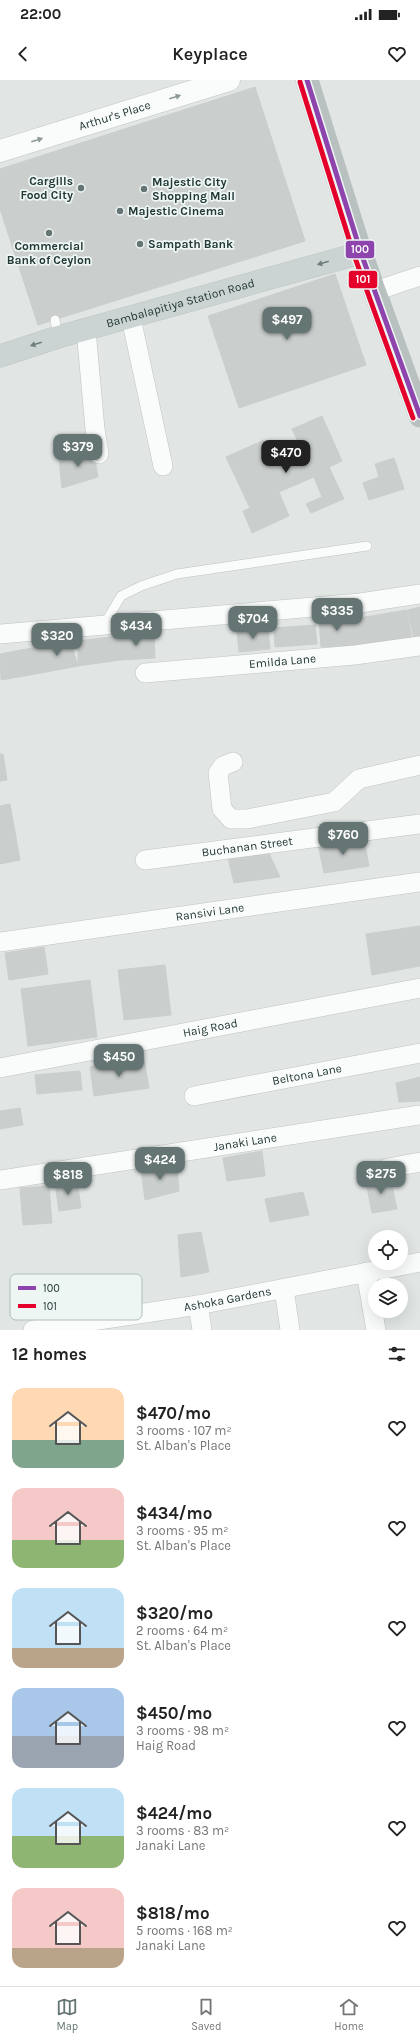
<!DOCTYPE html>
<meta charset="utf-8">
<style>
:root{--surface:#fff;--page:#f6f6f6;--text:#222;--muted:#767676;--line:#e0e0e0;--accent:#647573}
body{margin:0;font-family:Karla,sans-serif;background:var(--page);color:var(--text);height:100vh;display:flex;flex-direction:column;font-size:15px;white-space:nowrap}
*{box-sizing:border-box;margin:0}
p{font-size:13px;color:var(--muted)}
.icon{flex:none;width:22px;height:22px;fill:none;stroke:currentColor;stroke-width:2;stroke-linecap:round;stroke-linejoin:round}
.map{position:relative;height:1250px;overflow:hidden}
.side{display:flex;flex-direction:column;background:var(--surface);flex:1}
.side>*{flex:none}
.controls{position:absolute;left:368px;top:1150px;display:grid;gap:8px}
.controls a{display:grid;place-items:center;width:40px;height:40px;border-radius:50%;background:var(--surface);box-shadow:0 4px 16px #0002;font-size:20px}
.price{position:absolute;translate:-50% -34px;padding:0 9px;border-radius:8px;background:var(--accent);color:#fff;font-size:13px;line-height:26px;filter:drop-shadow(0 1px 2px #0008)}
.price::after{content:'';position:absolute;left:50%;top:24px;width:12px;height:9px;margin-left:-6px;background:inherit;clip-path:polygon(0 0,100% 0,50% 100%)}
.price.active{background:#222;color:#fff}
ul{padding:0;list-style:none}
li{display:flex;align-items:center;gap:12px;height:100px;padding:0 12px}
li span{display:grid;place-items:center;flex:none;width:112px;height:80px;border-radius:12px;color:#555}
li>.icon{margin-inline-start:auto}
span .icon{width:48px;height:48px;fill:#fffc;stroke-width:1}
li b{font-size:17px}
h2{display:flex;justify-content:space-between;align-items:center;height:48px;padding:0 12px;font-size:17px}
.status{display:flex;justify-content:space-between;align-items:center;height:28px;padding:0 20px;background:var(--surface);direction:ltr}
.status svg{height:11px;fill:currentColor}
header{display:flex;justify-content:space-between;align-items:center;height:52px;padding:0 12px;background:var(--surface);font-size:18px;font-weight:600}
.dock{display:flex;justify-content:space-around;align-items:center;height:56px;border-top:1px solid var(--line);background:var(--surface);font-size:11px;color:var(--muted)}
.dock a{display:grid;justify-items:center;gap:2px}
.dock .active{color:var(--accent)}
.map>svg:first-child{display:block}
.building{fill:#cacfce;stroke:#cacfce}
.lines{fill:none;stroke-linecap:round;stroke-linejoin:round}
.lane-casing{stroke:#bec3c2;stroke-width:10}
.street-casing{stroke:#bec3c2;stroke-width:20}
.secondary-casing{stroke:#bdc4c3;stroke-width:23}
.primary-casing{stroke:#bcc3c2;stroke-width:23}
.highway-casing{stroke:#bcc3c2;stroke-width:23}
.lane{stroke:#fafbfb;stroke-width:9}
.street{stroke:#fafbfb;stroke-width:19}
.secondary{stroke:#fafbfb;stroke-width:22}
.primary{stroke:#ccd4d3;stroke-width:22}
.highway{stroke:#b9c0c0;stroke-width:22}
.bus-1-casing{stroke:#eef6f4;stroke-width:8}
.bus-2-casing{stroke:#eef6f4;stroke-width:8}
.bus-1{stroke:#8e44ad;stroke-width:5}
.bus-2{stroke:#e4002b;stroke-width:5}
.oneway{fill:#8e9a98}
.oneway2{fill:#6e7e7d}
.poi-dot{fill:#647573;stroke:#eef6f4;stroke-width:1.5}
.labels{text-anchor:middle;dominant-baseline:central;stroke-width:3.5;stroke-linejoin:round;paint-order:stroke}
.street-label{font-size:12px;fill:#213836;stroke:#eef6f4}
.poi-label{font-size:12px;font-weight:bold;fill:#213836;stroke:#eef6f4;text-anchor:start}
.key{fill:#eef6f4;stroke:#b0bdbb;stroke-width:1}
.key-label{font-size:11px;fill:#213836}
.line-badge{stroke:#eef6f4;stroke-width:1.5}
.badge-label{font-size:11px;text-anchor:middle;font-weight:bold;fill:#fff}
</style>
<div class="status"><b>22:00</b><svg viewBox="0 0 49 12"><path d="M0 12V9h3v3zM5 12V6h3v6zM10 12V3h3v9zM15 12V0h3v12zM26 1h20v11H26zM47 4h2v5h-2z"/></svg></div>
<header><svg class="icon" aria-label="back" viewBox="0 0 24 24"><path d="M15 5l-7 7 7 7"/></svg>Keyplace<svg class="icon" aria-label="heart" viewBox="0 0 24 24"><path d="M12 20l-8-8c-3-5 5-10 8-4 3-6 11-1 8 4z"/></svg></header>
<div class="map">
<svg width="420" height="1250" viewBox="0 0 420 1250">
<rect width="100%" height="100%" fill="#e1e6e5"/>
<path class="building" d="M 255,7 L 305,161 L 38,245 L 0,129 L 0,89 Z
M 335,194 L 366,285 L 239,328 L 208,236 Z
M 322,336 L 342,381 L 329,387 L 344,419 L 311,433 L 306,424 L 322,417 L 314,397 L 279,412 L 289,436 L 252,453 L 243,431 L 250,428 L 226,377 L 264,360 L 272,378 L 300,366 L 292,349 Z
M 93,368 L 98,397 L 62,408 L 59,379 Z
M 394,378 L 404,409 L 369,420 L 363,403 L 379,397 L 375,384 Z
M 420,527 L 420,558 L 414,558 L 408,530 Z
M 407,530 L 412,558 L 355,565 L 353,539 Z
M 353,536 L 355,565 L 321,567 L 319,539 Z
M 315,545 L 317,564 L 275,567 L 274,548 Z
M 268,549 L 270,569 L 239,572 L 237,551 Z
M 118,556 L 120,580 L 78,586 L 78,561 Z
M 118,556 L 154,556 L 155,578 L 120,580 Z
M 70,560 L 78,586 L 41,593 L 37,567 Z
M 37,567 L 41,593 L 1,600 L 0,574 Z
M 0,674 L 3,674 L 7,700 L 0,701 Z
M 10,724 L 20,780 L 0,784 L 0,726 Z
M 364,759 L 369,786 L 324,793 L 318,764 Z
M 268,771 L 280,797 L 234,803 L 227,774 Z
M 420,846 L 420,886 L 372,895 L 366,854 Z
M 44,867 L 48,894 L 9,900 L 5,873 Z
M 165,885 L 171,935 L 124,940 L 118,890 Z
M 90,900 L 97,957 L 28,966 L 21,909 Z
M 144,979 L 149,1008 L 94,1016 L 90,987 Z
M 80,991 L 82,1010 L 37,1014 L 35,995 Z
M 420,997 L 420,1021 L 399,1022 L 396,1003 Z
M 20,1028 L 23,1045 L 0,1049 L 0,1031 Z
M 262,1071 L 265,1096 L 227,1101 L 223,1078 Z
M 177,1084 L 179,1111 L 145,1120 L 141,1090 Z
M 390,1097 L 397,1129 L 372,1133 L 366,1102 Z
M 77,1100 L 81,1128 L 59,1131 L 55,1103 Z
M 49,1106 L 52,1143 L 23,1145 L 20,1108 Z
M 303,1112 L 309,1135 L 270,1142 L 265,1119 Z
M 201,1152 L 209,1192 L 181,1197 L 178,1155 Z"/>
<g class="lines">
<g class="lane-casing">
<path id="lane" d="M 55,240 L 58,257
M 104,545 L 121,516 L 141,506 L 177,494 L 367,466"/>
</g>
<g class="street-casing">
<g id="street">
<path d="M 375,211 L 420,196"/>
<path d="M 131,238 L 163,386"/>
<path d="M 86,250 L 95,349 L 99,374"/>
<path d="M 0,554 L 360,523 L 420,514"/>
<path id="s1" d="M 145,593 L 355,575 L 420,566"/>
<path d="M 233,682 L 223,686 L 218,693 L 222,729 L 231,739 L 247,739 L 334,722 L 359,699 L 420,685"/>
<path id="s2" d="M 145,780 L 420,744"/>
<path id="s3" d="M 0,862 L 420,802"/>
<path id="s4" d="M 0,988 L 420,908"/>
<path id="s5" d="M 194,1016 L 420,973"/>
<path d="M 388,1088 L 420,1082"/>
<path id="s6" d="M 0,1100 L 420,1035"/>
<path d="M 366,1192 L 376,1250"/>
<path d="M 284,1209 L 290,1250"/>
<path d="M 198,1225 L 202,1250"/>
<path id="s7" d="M 33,1250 L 198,1225 L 420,1182"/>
</g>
</g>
<g class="secondary-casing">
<g id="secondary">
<path id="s8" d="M 0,71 L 229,0"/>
</g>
</g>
<g class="primary-casing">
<g id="primary">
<path id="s9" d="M 0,276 L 58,257 L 361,173"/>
</g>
</g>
<g class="highway-casing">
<path id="highway" d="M 307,0 L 361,173 L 420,336"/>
</g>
<use href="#lane" class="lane"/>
<use href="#street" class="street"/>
<use href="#secondary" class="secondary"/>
<use href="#primary" class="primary"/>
<use href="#highway" class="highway"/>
<g class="bus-1-casing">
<path id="bus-1" d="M 307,0 L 361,173 L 420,336"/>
</g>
<g class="bus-2-casing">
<path id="bus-2" d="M 300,2 L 354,175 L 413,338"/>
</g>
<use href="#bus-1" class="bus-1"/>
<use href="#bus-2" class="bus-2"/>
</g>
<defs><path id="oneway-solid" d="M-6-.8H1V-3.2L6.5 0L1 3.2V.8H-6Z"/></defs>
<g class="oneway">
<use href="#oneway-solid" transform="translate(175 17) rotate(-18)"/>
<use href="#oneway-solid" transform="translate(37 60) rotate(-17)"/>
</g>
<g class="oneway2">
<use href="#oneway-solid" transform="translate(323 183) rotate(164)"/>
<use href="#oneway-solid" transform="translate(36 264) rotate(162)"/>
</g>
<g class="poi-dot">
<circle cx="81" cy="108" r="4"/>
<circle cx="144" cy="109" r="4"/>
<circle cx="120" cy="131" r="4"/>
<circle cx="49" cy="153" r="4"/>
<circle cx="140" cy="164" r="4"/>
</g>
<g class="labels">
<g class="street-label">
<text stroke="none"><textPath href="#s8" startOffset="120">Arthur's Place</textPath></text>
<text stroke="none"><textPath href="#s9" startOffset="188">Bambalapitiya Station Road</textPath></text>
<text stroke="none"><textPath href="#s1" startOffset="138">Emilda Lane</textPath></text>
<text stroke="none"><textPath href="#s2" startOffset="103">Buchanan Street</textPath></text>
<text stroke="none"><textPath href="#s3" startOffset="212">Ransivi Lane</textPath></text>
<text stroke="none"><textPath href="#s4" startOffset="214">Haig Road</textPath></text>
<text stroke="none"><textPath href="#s5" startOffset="115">Beltona Lane</textPath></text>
<text stroke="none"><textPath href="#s6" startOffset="248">Janaki Lane</textPath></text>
<text stroke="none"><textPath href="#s7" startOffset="197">Ashoka Gardens</textPath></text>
</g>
<g class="poi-label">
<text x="73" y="101" text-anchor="end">Cargills<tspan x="73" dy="14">Food City</tspan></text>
<text x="152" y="102">Majestic City<tspan x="152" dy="14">Shopping Mall</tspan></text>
<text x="128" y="131">Majestic Cinema</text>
<text x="148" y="164">Sampath Bank</text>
<text x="49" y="166" text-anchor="middle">Commercial<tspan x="49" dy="14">Bank of Ceylon</tspan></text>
</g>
</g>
<rect x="10" y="1194" width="132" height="46" rx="6" class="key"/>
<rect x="18" y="1206" width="18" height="4" fill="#8e44ad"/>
<rect x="18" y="1224" width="18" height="4" fill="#e4002b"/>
<g class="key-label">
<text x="43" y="1212">100</text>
<text x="43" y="1230">101</text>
</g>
<g class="line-badge">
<rect x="345" y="160" width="30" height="19" rx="4" fill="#8e44ad"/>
<rect x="348" y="190" width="30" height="19" rx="4" fill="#e4002b"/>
</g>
<g class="badge-label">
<text x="360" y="173">100</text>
<text x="363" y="203">101</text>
</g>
</svg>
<div class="controls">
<a><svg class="icon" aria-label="locate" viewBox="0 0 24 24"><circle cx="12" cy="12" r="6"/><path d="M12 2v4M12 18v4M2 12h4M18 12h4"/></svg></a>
<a><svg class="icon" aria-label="layers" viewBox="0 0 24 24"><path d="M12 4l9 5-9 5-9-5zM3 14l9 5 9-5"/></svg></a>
</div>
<b class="price" style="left:287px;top:261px">$497</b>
<b class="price" style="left:78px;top:388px">$379</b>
<b class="price active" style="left:286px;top:394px">$470</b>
<b class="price" style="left:337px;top:552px">$335</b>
<b class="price" style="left:253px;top:560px">$704</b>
<b class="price" style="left:136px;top:567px">$434</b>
<b class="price" style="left:57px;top:577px">$320</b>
<b class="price" style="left:343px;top:776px">$760</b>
<b class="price" style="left:119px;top:998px">$450</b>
<b class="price" style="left:160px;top:1101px">$424</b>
<b class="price" style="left:381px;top:1115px">$275</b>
<b class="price" style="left:68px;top:1116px">$818</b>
</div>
<section class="side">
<h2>12 homes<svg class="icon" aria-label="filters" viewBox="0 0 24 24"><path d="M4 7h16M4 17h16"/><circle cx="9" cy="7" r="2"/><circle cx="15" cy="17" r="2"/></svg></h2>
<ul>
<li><span style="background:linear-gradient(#ffd9b3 65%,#7fa58c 0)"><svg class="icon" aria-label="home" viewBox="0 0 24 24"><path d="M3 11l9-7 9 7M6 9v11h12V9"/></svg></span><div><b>$470/mo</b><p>3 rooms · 107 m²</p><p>St. Alban's Place</p></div><svg class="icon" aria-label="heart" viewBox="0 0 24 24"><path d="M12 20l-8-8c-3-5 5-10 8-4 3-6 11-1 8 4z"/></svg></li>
<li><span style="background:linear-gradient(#f6c9c9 65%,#8fb573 0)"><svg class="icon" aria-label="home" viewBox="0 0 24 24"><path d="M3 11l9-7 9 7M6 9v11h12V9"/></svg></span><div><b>$434/mo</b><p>3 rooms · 95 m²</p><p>St. Alban's Place</p></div><svg class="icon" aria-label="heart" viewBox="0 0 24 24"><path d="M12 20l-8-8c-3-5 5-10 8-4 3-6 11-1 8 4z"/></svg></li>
<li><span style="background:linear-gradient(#bfe0f5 75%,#b9a48a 0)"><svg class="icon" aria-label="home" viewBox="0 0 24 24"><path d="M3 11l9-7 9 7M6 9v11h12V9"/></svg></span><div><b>$320/mo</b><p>2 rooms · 64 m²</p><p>St. Alban's Place</p></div><svg class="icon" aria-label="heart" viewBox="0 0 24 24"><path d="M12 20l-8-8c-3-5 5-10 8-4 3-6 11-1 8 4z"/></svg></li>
<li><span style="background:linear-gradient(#a9c7e8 60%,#9aa5b1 0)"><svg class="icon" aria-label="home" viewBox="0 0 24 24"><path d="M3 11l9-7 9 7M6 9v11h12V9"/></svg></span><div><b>$450/mo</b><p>3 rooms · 98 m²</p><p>Haig Road</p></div><svg class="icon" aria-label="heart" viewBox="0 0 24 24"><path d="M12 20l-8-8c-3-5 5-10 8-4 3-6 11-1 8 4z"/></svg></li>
<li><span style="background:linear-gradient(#bfe0f5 60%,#8fb573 0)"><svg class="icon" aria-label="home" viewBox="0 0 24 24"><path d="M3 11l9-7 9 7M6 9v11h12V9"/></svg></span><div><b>$424/mo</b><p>3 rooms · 83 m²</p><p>Janaki Lane</p></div><svg class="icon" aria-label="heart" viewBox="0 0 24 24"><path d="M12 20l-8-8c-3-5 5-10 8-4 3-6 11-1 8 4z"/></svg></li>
<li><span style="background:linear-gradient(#f6c9c9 75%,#b9a48a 0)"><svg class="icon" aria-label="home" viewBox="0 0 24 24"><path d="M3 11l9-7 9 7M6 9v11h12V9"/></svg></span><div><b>$818/mo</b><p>5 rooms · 168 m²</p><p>Janaki Lane</p></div><svg class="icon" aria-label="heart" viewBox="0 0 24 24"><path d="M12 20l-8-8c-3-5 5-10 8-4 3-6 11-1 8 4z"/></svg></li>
</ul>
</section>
<nav class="dock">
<a class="active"><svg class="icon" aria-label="map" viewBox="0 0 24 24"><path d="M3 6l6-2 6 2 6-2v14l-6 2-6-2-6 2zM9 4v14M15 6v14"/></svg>Map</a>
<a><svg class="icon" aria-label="saved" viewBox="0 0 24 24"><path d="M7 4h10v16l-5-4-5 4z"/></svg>Saved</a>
<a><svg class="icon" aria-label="home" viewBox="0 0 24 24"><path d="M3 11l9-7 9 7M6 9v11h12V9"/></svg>Home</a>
</nav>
